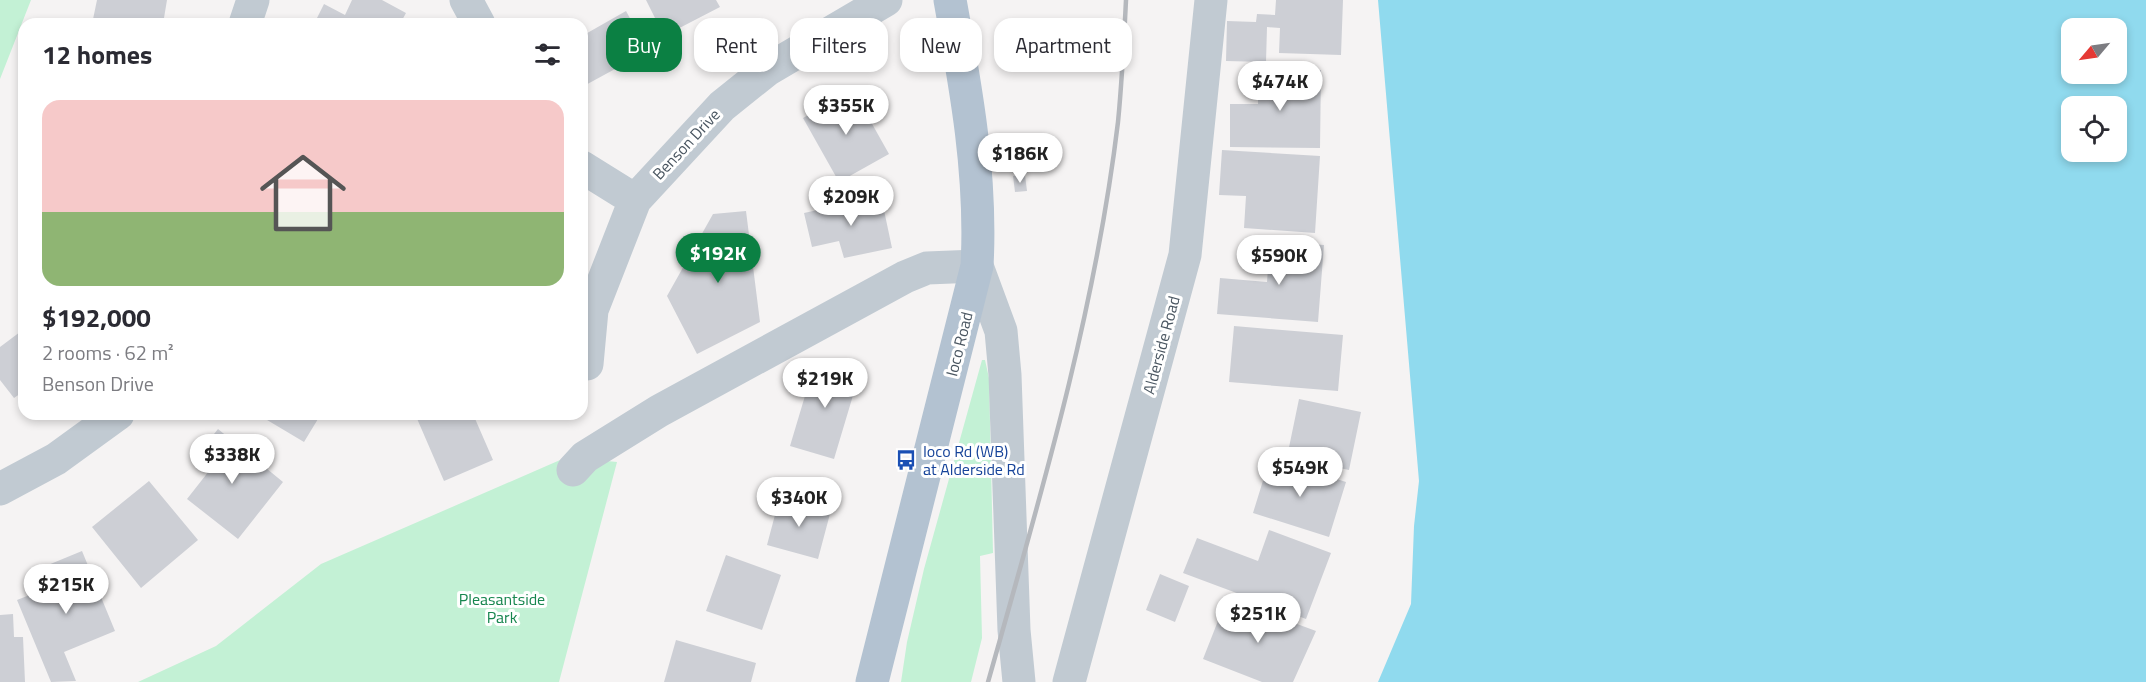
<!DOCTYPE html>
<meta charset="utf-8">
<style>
:root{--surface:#fff;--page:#f2f2f3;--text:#2b2b33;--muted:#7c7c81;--accent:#0b8043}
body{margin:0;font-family:"Titillium Web",sans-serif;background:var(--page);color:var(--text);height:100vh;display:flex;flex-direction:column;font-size:22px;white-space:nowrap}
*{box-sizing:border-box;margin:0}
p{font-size:20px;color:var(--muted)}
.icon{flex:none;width:33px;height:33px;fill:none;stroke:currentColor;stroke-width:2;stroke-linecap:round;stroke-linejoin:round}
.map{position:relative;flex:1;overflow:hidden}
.details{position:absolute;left:18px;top:18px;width:570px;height:402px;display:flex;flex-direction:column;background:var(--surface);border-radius:18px;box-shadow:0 3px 9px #0003}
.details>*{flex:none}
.hud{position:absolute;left:606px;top:18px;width:570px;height:54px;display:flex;gap:12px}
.needle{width:39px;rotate:241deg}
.buttons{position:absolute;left:2061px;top:18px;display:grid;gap:12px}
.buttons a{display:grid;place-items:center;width:66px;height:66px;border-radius:12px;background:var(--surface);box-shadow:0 3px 9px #0003;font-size:30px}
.price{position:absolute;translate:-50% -51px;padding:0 14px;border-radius:21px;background:#fff;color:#222;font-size:20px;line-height:39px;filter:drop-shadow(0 2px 3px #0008)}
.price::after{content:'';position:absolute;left:50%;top:36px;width:18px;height:14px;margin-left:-9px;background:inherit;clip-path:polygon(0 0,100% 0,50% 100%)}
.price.selected{background:var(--accent);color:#fff}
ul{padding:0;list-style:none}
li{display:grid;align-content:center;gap:12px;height:318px;padding:0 24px}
li span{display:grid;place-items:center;height:186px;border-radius:18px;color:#555}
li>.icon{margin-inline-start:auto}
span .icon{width:108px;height:108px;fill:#fffc;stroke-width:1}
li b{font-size:26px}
h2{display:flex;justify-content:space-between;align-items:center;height:72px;padding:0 24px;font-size:26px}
.pill{padding:0 21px;border-radius:18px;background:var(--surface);box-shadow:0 3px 9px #0003;font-size:21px;line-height:54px}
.pill.selected{background:var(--accent);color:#fff}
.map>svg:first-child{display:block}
.green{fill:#c3f1d5}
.water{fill:#90daee;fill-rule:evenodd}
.building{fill:#cdcfd5}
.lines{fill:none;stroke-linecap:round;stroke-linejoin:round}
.minor{stroke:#c1cad2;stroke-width:33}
.major{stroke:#b3c2d1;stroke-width:33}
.rail{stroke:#b5b8bd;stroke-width:4.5}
.labels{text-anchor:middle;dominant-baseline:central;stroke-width:6;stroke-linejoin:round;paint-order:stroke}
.street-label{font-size:16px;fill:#4a5661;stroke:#fff}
.transit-label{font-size:16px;fill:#164399;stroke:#fff;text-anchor:start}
.park-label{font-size:16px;fill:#17864f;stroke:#fff}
</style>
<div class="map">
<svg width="2146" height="682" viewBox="0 0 2146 682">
<rect width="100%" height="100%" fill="#f5f3f3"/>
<path class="green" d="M 0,0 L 31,0 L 0,79 Z
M 982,360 L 985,360 L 989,378 L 993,553 L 980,556 L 982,638 L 971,682 L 901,682 L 907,642 L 924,569 Z
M 567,457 L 617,462 L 559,682 L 138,682 L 216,646 L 321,564 Z"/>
<path class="water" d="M 1378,0 L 2146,0 L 2146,682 L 1378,682 L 1411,604 L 1414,526 L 1419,481 ZM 2072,28 L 2116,28 L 2116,74 L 2072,74 ZM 2072,106 L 2116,106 L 2116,152 L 2072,152 Z"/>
<path class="building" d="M 97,0 L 167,0 L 163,24 L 92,24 Z
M 352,0 L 382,0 L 406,13 L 400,24 L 314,24 L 324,4 L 345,15 Z
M 646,0 L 716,0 L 720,7 L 664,36 Z
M 1276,0 L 1343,0 L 1341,55 L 1279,53 L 1280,28 L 1267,27 L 1266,62 L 1226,61 L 1227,21 L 1256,22 L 1257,14 L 1275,15 Z
M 626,11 L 648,51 L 582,87 L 582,36 Z
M 1258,70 L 1321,70 L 1320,148 L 1230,147 L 1230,104 L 1258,104 Z
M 853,90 L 889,154 L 839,182 L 803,118 Z
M 1222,150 L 1320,156 L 1315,233 L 1244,228 L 1246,196 L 1219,195 Z
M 1025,175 L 1027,191 L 1015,192 L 1013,176 Z
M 881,196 L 892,248 L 844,258 L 839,241 L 812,247 L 804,213 Z
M 746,211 L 760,322 L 697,354 L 667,296 L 713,214 Z
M 1270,241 L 1324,245 L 1318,322 L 1217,314 L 1220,278 L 1267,282 Z
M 1234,326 L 1343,335 L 1338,391 L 1229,382 Z
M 24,329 L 24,391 L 14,398 L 0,380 L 0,347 Z
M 816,359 L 860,372 L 834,459 L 790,446 Z
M 1299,399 L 1361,412 L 1349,470 L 1287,457 Z
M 257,414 L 321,414 L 304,442 Z
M 415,414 L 473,414 L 493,460 L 444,481 Z
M 218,429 L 283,482 L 238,539 L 187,499 L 209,471 L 194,459 Z
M 1270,458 L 1346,482 L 1329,537 L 1253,513 Z
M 149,481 L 198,540 L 141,588 L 92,527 Z
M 780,496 L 831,510 L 818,559 L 767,545 Z
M 1269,530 L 1331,553 L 1306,619 L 1183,573 L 1197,538 L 1258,561 Z
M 82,551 L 115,631 L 64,652 L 76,681 L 51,682 L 17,600 L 50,587 L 57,602 L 62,600 L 48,565 Z
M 726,555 L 781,575 L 762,630 L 706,611 Z
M 1160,574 L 1189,586 L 1175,622 L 1146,610 Z
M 1227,598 L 1316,631 L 1293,682 L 1262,682 L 1203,659 Z
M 13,614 L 14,637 L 23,637 L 25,682 L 0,682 L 0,615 Z
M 676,640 L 756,663 L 751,682 L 664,682 Z"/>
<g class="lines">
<path class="minor" d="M 466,0 L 479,24
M 245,24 L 253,0
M 582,167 L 635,200
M 587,364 L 592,310 L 635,200 L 722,106 L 767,70 L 886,0
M 573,470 L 585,457 L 659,411 L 905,277 L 927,268 L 977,266 L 1001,331 L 1005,375 L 1014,630 L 1019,682
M 0,489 L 56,459 L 118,414
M 1069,682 L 1185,255 L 1211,0"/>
<path class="major" d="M 872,682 L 977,266 C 982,176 966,88 950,0"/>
<path class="rail" d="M 988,682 C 1040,498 1095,313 1118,122 C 1122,82 1124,41 1126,0"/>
</g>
<defs>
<g id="bus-bare" transform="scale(1.62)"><path d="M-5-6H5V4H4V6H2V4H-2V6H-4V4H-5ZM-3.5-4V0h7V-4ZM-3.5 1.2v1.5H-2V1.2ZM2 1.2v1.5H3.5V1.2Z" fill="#1a4fb4" stroke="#fff" stroke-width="2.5" paint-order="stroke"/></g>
</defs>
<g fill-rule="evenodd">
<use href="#bus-bare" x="906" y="460"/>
</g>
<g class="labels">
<g class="street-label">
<text transform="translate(686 144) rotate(-47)">Benson Drive</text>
<text transform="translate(959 344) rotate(-76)">Ioco Road</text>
<text transform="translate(1161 345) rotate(-75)">Alderside Road</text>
</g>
<g class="transit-label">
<text x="923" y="451">Ioco Rd (WB)<tspan x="923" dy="18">at Alderside Rd</tspan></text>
</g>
<g class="park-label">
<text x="502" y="599">Pleasantside<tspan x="502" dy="18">Park</tspan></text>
</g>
</g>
</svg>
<div class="buttons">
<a><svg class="needle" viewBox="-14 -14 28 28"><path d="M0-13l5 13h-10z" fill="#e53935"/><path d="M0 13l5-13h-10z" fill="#7c7c81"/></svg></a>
<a><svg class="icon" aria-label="locate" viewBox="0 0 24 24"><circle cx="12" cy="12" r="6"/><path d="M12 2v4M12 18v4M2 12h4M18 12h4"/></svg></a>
</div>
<b class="price" style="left:1280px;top:112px">$474K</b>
<b class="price" style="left:846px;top:136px">$355K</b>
<b class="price" style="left:1020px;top:184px">$186K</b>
<b class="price" style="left:851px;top:227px">$209K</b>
<b class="price selected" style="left:718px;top:284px">$192K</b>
<b class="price" style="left:1279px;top:286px">$590K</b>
<b class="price" style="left:825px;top:409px">$219K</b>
<b class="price" style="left:232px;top:485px">$338K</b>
<b class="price" style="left:1300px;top:498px">$549K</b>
<b class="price" style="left:799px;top:528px">$340K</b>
<b class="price" style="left:66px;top:615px">$215K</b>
<b class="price" style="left:1258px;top:644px">$251K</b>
<div class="hud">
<a class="pill selected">Buy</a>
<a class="pill">Rent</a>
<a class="pill">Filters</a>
<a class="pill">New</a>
<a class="pill">Apartment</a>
</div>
<section class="details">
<h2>12 homes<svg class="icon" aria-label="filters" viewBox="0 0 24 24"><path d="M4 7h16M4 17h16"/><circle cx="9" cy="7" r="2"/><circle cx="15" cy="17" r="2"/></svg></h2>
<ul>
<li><span style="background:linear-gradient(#f6c9c9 60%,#8fb573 0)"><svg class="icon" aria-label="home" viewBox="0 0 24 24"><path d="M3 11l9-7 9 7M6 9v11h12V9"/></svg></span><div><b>$192,000</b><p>2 rooms · 62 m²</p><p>Benson Drive</p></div></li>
</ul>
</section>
</div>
